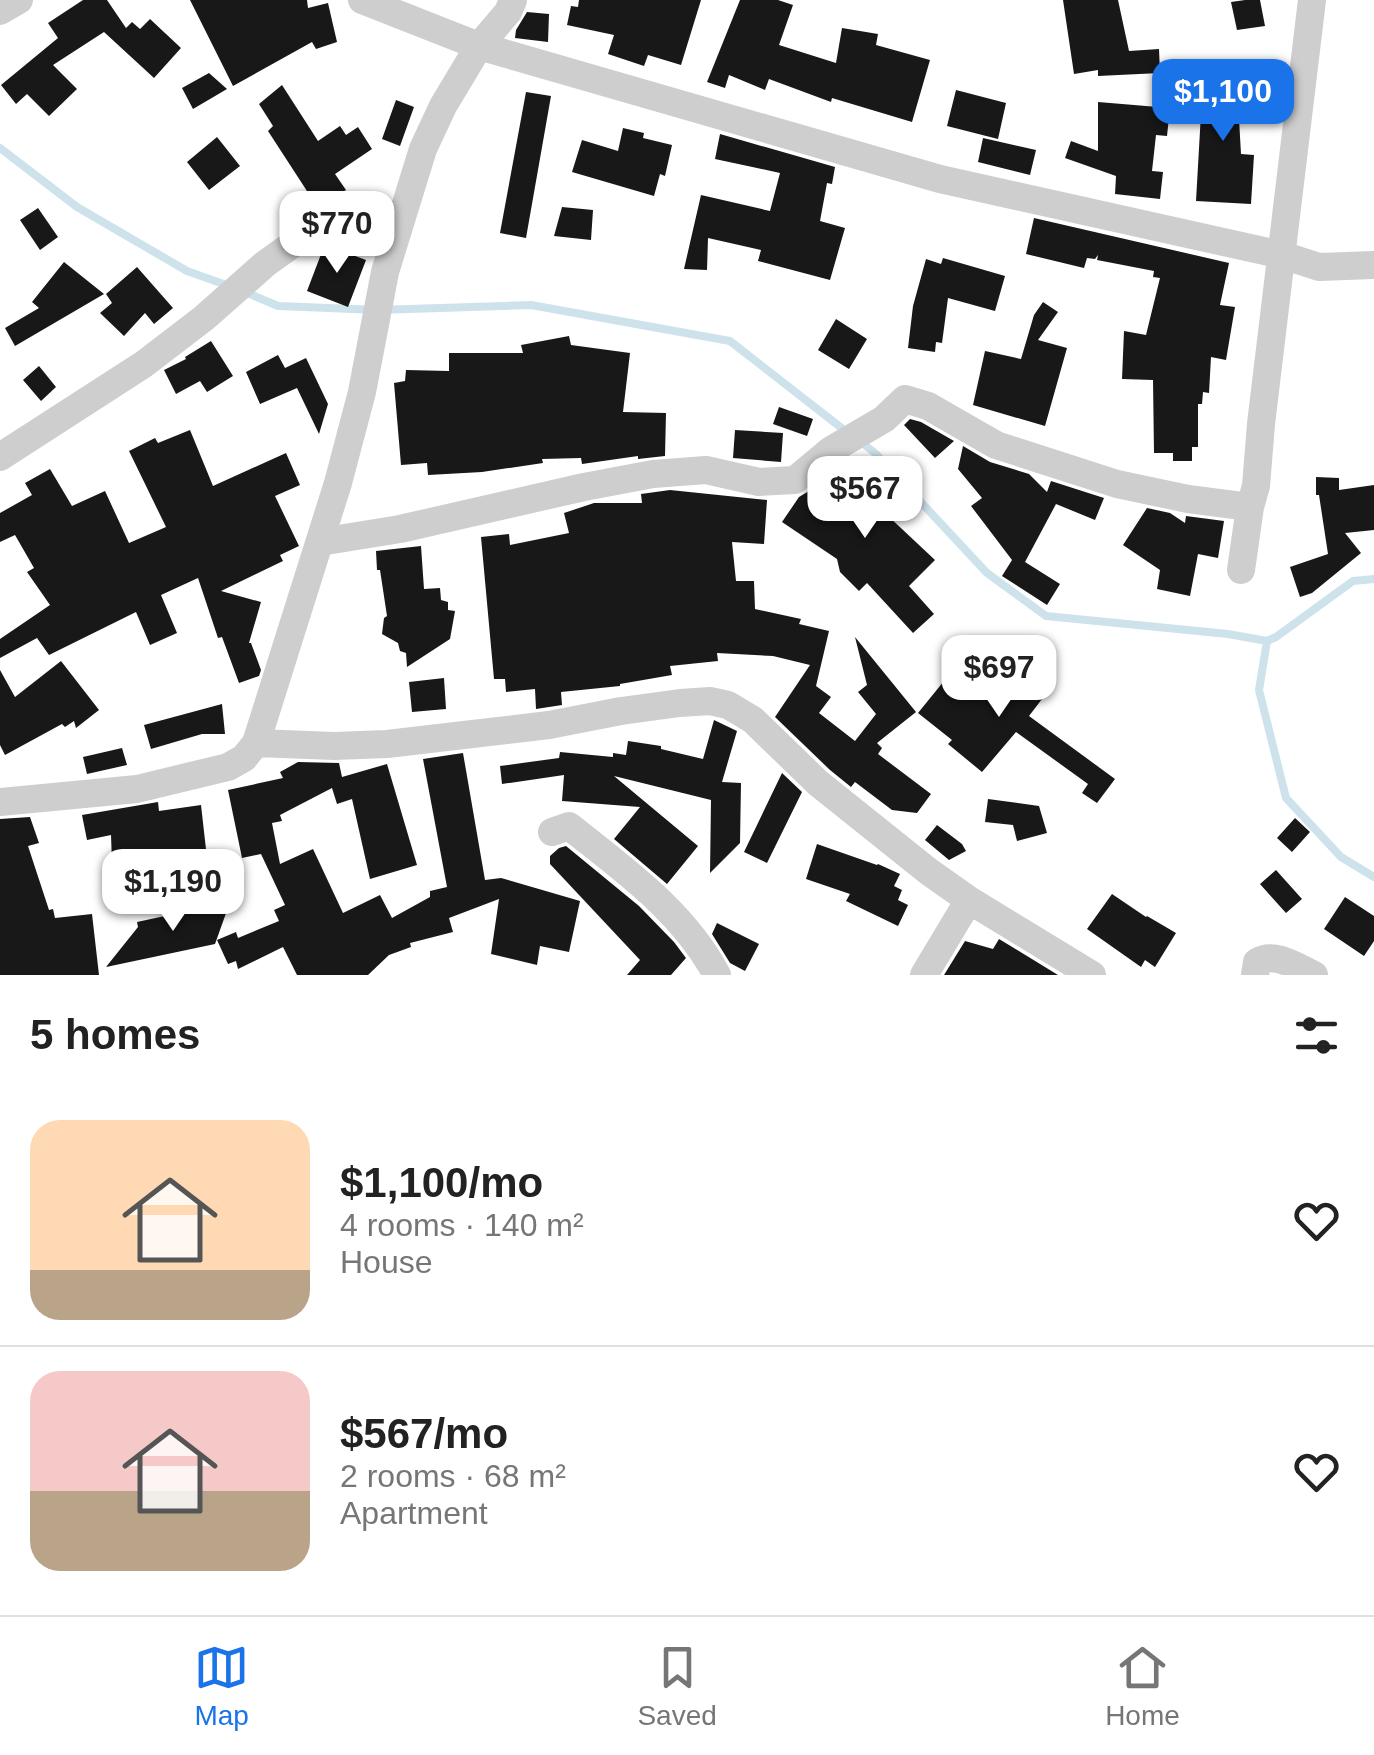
<!DOCTYPE html>
<meta charset="utf-8">
<style>
:root{--surface:#fff;--page:#f2f2f2;--text:#222;--muted:#767676;--line:#e0e0e0;--accent:#1a73e8}
body{margin:0;font-family:Helvetica,sans-serif;background:var(--page);color:var(--text);height:100vh;display:flex;flex-direction:column;font-size:38px;white-space:nowrap}
*{box-sizing:border-box;margin:0}
p{font-size:32px;color:var(--muted)}
.icon{flex:none;width:55px;height:55px;fill:none;stroke:currentColor;stroke-width:2;stroke-linecap:round;stroke-linejoin:round}
.map{position:relative;height:975px;overflow:hidden}
.side{display:flex;flex-direction:column;background:var(--surface);flex:1}
.side>*{flex:none}
.price{position:absolute;translate:-50% -85px;padding:0 22px;border-radius:20px;background:#fff;color:#222;font-size:32px;line-height:65px;filter:drop-shadow(0 2px 5px #0008)}
.price::after{content:'';position:absolute;left:50%;top:60px;width:30px;height:22px;margin-left:-15px;background:inherit;clip-path:polygon(0 0,100% 0,50% 100%)}
.price.current{background:var(--accent);color:#fff}
ul{padding:0;list-style:none}
li{display:flex;align-items:center;gap:30px;height:250px;padding:0 30px}
li+li{border-top:2px solid var(--line)}
li span{display:grid;place-items:center;flex:none;width:280px;height:200px;border-radius:30px;color:#555}
li>.icon{margin-inline-start:auto}
span .icon{width:120px;height:120px;fill:#fffc;stroke-width:1}
li b{font-size:42px}
h2{display:flex;justify-content:space-between;align-items:center;height:120px;padding:0 30px;font-size:42px}
.menu{display:flex;justify-content:space-around;align-items:center;height:140px;border-top:2px solid var(--line);background:var(--surface);font-size:28px;color:var(--muted)}
.menu a{display:grid;justify-items:center;gap:5px}
.menu .current{color:var(--accent)}
.map>svg:first-child{display:block}
.lines{fill:none;stroke-linecap:round;stroke-linejoin:round}
.stream{stroke:#cde2eb;stroke-width:8}
.building{fill:#181818}
.minor{stroke:#cecece;stroke-width:28}
</style>
<div class="map">
<svg width="1374" height="975" viewBox="0 0 1374 975">
<rect width="100%" height="100%" fill="#fff"/>
<g class="lines">
<path class="stream" d="M 0,148 L 77,207 L 187,271 L 232,287
M 245,292 L 278,306 L 378,310 L 531,305 L 730,341 L 848,433
M 860,441 L 876,454 L 987,573 L 1046,616 L 1228,634 L 1267,641 L 1276,637 L 1353,581 L 1374,579
M 1267,641 L 1259,690 L 1286,798 L 1341,857 L 1374,877"/>
</g>
<path class="building" d="M 83,0 L 107,0 L 126,28 L 132,22 L 140,29 L 150,19 L 181,48 L 154,78 L 104,32 L 53,65 L 77,89 L 49,116 L 27,94 L 16,104 L 1,85 L 58,38 L 48,23 Z
M 190,0 L 307,0 L 308,8 L 328,3 L 337,42 L 316,49 L 312,42 L 233,86 Z
M 579,0 L 701,0 L 681,65 L 648,55 L 644,66 L 608,54 L 614,35 L 567,25 L 571,6 L 578,7 Z
M 740,0 L 778,0 L 793,5 L 779,45 L 836,63 L 842,28 L 878,34 L 876,45 L 930,60 L 912,122 L 832,98 L 831,102 L 769,79 L 765,90 L 729,75 L 725,88 L 707,82 Z
M 1063,0 L 1118,0 L 1129,51 L 1159,49 L 1160,73 L 1098,76 L 1098,70 L 1074,74 Z
M 1245,0 L 1260,0 L 1265,26 L 1237,30 L 1231,2 Z
M 527,12 L 549,14 L 548,42 L 515,38 L 516,30 Z
M 1238,70 L 1244,100 L 1238,101 L 1241,154 L 1254,155 L 1251,204 L 1196,201 L 1203,78 Z
M 209,73 L 227,89 L 193,109 L 182,88 Z
M 282,85 L 318,141 L 340,126 L 346,135 L 358,127 L 372,149 L 335,174 L 346,190 L 318,208 L 268,131 L 273,126 L 259,104 Z
M 956,90 L 1006,103 L 998,139 L 947,126 Z
M 526,92 L 551,96 L 526,238 L 500,233 Z
M 396,100 L 414,107 L 400,146 L 382,139 Z
M 1098,102 L 1170,108 L 1167,136 L 1156,135 L 1152,171 L 1163,172 L 1160,199 L 1115,194 L 1116,176 L 1065,158 L 1071,141 L 1098,151 Z
M 623,128 L 644,133 L 643,138 L 672,145 L 665,176 L 660,174 L 654,196 L 572,172 L 582,140 L 618,151 Z
M 720,134 L 835,167 L 832,184 L 827,183 L 820,221 L 845,228 L 830,280 L 758,261 L 761,250 L 708,238 L 707,270 L 684,269 L 701,195 L 770,211 L 780,173 L 715,159 Z
M 217,137 L 240,166 L 209,190 L 187,162 Z
M 983,138 L 1036,150 L 1030,175 L 978,162 Z
M 562,207 L 593,210 L 591,240 L 554,236 Z
M 38,208 L 58,237 L 40,250 L 20,220 Z
M 1034,218 L 1229,263 L 1220,305 L 1235,307 L 1226,360 L 1211,357 L 1209,393 L 1203,392 L 1202,404 L 1198,404 L 1198,447 L 1192,447 L 1192,461 L 1173,461 L 1173,453 L 1154,453 L 1153,380 L 1122,379 L 1124,331 L 1146,335 L 1160,278 L 1153,277 L 1154,271 L 1097,260 L 1098,255 L 1095,259 L 1087,258 L 1084,268 L 1026,254 Z
M 331,247 L 366,260 L 348,307 L 307,291 L 323,249 Z
M 943,258 L 1005,276 L 995,311 L 948,298 L 942,343 L 936,342 L 935,352 L 908,348 L 913,306 L 926,259 L 941,264 Z
M 64,262 L 104,294 L 15,346 L 5,328 L 39,308 L 32,302 Z
M 137,267 L 173,308 L 154,324 L 145,313 L 124,336 L 100,313 L 112,303 L 106,294 Z
M 1043,302 L 1058,312 L 1038,340 L 1067,348 L 1045,426 L 973,405 L 985,351 L 1021,359 L 1034,315 Z
M 836,319 L 867,339 L 849,369 L 818,350 Z
M 569,336 L 571,345 L 630,353 L 623,412 L 666,413 L 665,456 L 638,459 L 638,456 L 582,464 L 581,458 L 542,459 L 543,463 L 482,472 L 428,475 L 427,463 L 401,465 L 394,383 L 405,381 L 406,370 L 449,371 L 449,353 L 523,353 L 521,345 Z
M 211,341 L 233,376 L 207,392 L 200,381 L 176,394 L 164,370 L 186,359 L 185,357 Z
M 278,355 L 285,368 L 306,358 L 328,404 L 319,434 L 297,388 L 260,404 L 246,372 Z
M 39,366 L 56,387 L 41,401 L 23,380 Z
M 779,407 L 813,419 L 807,436 L 773,424 Z
M 910,419 L 921,422 L 954,441 L 935,458 L 904,425 Z
M 190,430 L 213,486 L 286,453 L 300,485 L 275,496 L 299,546 L 280,555 L 283,561 L 221,591 L 261,602 L 249,643 L 251,643 L 261,670 L 259,676 L 239,683 L 222,637 L 218,638 L 198,578 L 161,595 L 177,633 L 150,645 L 136,612 L 49,655 L 37,638 L 0,658 L 0,639 L 50,605 L 27,572 L 34,568 L 15,535 L 0,542 L 0,513 L 32,495 L 25,483 L 50,469 L 72,506 L 105,491 L 129,543 L 166,527 L 129,451 L 155,438 L 158,443 Z
M 735,430 L 783,433 L 781,462 L 733,458 Z
M 963,446 L 990,462 L 1029,474 L 1047,492 L 1051,481 L 1104,498 L 1095,520 L 1056,504 L 1025,562 L 1060,584 L 1047,605 L 1002,576 L 1012,560 L 971,506 L 982,498 L 958,469 Z
M 849,461 L 897,501 L 886,514 L 935,560 L 909,586 L 934,614 L 913,633 L 867,583 L 859,591 L 840,572 L 837,559 L 782,522 L 799,497 L 809,491 L 818,498 Z
M 1316,477 L 1339,478 L 1339,490 L 1374,485 L 1374,530 L 1345,533 L 1361,553 L 1312,593 L 1300,597 L 1290,567 L 1328,554 L 1319,495 L 1316,495 Z
M 670,490 L 767,500 L 764,544 L 732,542 L 736,581 L 754,581 L 755,609 L 801,619 L 799,624 L 829,631 L 816,686 L 831,697 L 819,713 L 855,741 L 876,714 L 858,692 L 867,685 L 855,637 L 916,712 L 877,743 L 882,748 L 878,754 L 931,794 L 917,813 L 892,810 L 855,782 L 851,787 L 830,770 L 775,717 L 810,665 L 773,656 L 717,653 L 718,661 L 670,666 L 672,675 L 620,684 L 620,686 L 561,692 L 562,705 L 536,709 L 535,689 L 506,692 L 505,679 L 494,679 L 481,537 L 509,534 L 510,545 L 569,533 L 564,513 L 594,503 L 642,503 L 641,494 Z
M 1147,508 L 1170,513 L 1185,523 L 1186,516 L 1224,521 L 1218,558 L 1198,554 L 1190,596 L 1157,589 L 1160,570 L 1123,545 Z
M 421,546 L 424,589 L 440,588 L 441,600 L 448,602 L 448,610 L 455,611 L 450,639 L 407,667 L 406,653 L 400,651 L 398,643 L 382,634 L 384,618 L 387,616 L 380,570 L 377,570 L 376,551 Z
M 969,646 L 1000,678 L 1006,671 L 1042,699 L 1029,716 L 1115,779 L 1097,803 L 1082,793 L 1088,784 L 1016,732 L 982,772 L 948,744 L 952,740 L 918,713 L 948,676 L 944,671 Z
M 61,661 L 99,710 L 76,728 L 74,721 L 65,727 L 62,724 L 5,755 L 0,745 L 0,670 L 15,697 Z
M 444,678 L 446,709 L 412,712 L 409,682 Z
M 222,704 L 225,734 L 202,734 L 151,749 L 144,725 Z
M 714,720 L 737,731 L 722,782 L 741,783 L 740,843 L 710,873 L 711,800 L 614,776 L 698,846 L 667,884 L 614,839 L 640,807 L 562,801 L 564,775 L 502,784 L 500,766 L 559,758 L 560,752 L 613,757 L 613,753 L 626,755 L 628,741 L 661,746 L 661,749 L 703,759 Z
M 122,748 L 127,765 L 87,774 L 83,757 Z
M 463,753 L 485,880 L 501,878 L 580,901 L 569,952 L 540,946 L 537,965 L 491,954 L 499,899 L 449,918 L 453,932 L 410,943 L 411,947 L 389,955 L 368,975 L 297,975 L 283,947 L 238,969 L 236,961 L 228,964 L 217,940 L 236,932 L 238,938 L 279,921 L 274,910 L 285,905 L 261,854 L 242,858 L 228,790 L 283,778 L 280,772 L 298,762 L 339,763 L 342,777 L 387,764 L 417,865 L 370,879 L 352,799 L 337,804 L 332,788 L 280,815 L 282,821 L 272,823 L 280,864 L 313,849 L 343,913 L 380,895 L 392,918 L 430,897 L 430,891 L 447,887 L 423,759 Z
M 782,773 L 802,792 L 767,863 L 744,852 Z
M 988,799 L 1039,806 L 1047,833 L 1017,841 L 1013,825 L 985,822 Z
M 158,802 L 159,811 L 201,805 L 208,867 L 145,874 L 191,891 L 189,897 L 113,890 L 111,835 L 87,840 L 82,815 Z
M 30,817 L 39,843 L 28,846 L 49,910 L 53,909 L 55,918 L 92,914 L 99,975 L 0,975 L 0,819 Z
M 1295,818 L 1310,832 L 1292,852 L 1277,838 Z
M 937,825 L 962,844 L 966,851 L 949,860 L 925,840 Z
M 817,844 L 877,865 L 878,864 L 900,874 L 894,886 L 902,890 L 898,900 L 908,905 L 898,926 L 846,901 L 850,894 L 806,879 Z
M 566,846 L 639,906 L 674,942 L 686,958 L 671,975 L 627,975 L 640,960 L 550,864 L 550,856 L 559,848 Z
M 1276,870 L 1302,899 L 1286,913 L 1260,884 Z
M 1112,894 L 1146,917 L 1147,916 L 1176,933 L 1155,967 L 1145,960 L 1141,967 L 1087,929 Z
M 1345,897 L 1374,916 L 1374,941 L 1364,956 L 1324,929 Z
M 230,902 L 215,944 L 106,967 L 138,927 L 137,922 Z
M 717,923 L 759,944 L 745,971 L 730,963 L 712,934 Z
M 999,939 L 1058,975 L 944,975 L 965,941 L 993,949 Z"/>
<g class="lines">
<path class="minor" d="M 362,0 L 479,46 L 940,179 L 1282,255 L 1319,267 L 1374,265
M 0,11 L 19,0
M 0,457 L 144,364 L 204,318 L 265,264 L 297,241 L 319,232 L 371,217 L 401,214
M 320,542 L 400,529 L 584,487 L 653,474 L 706,470 L 759,482 L 795,480 L 831,450 L 884,419 L 905,399 L 928,406 L 996,445 L 1117,484 L 1188,499 L 1250,507
M 1241,570 L 1250,507 L 1256,486 L 1261,424 L 1312,0
M 256,743 L 334,746 L 387,744 L 549,725 L 621,711 L 680,703 L 710,701 L 728,705 L 753,720 L 818,783 L 928,871 L 969,900 L 1092,975
M 0,802 L 137,789 L 228,767 L 244,758 L 256,743 L 338,483 L 362,392 L 385,272 L 423,149 L 443,106 L 479,46 L 508,12 L 513,0
M 552,832 L 569,826 C 624,870 683,911 717,975
M 924,975 L 969,900
M 1255,975 L 1257,962 C 1275,951 1297,967 1314,975"/>
</g>
</svg>
<b class="price current" style="left:1223px;top:144px">$1,100</b>
<b class="price" style="left:337px;top:276px">$770</b>
<b class="price" style="left:865px;top:541px">$567</b>
<b class="price" style="left:999px;top:720px">$697</b>
<b class="price" style="left:173px;top:934px">$1,190</b>
</div>
<section class="side">
<h2>5 homes<svg class="icon" aria-label="filters" viewBox="0 0 24 24"><path d="M4 7h16M4 17h16"/><circle cx="9" cy="7" r="2"/><circle cx="15" cy="17" r="2"/></svg></h2>
<ul>
<li><span style="background:linear-gradient(#ffd9b3 75%,#b9a48a 0)"><svg class="icon" aria-label="home" viewBox="0 0 24 24"><path d="M3 11l9-7 9 7M6 9v11h12V9"/></svg></span><div><b>$1,100/mo</b><p>4 rooms · 140 m²</p><p>House</p></div><svg class="icon" aria-label="heart" viewBox="0 0 24 24"><path d="M12 20l-8-8c-3-5 5-10 8-4 3-6 11-1 8 4z"/></svg></li>
<li><span style="background:linear-gradient(#f6c9c9 60%,#b9a48a 0)"><svg class="icon" aria-label="home" viewBox="0 0 24 24"><path d="M3 11l9-7 9 7M6 9v11h12V9"/></svg></span><div><b>$567/mo</b><p>2 rooms · 68 m²</p><p>Apartment</p></div><svg class="icon" aria-label="heart" viewBox="0 0 24 24"><path d="M12 20l-8-8c-3-5 5-10 8-4 3-6 11-1 8 4z"/></svg></li>
</ul>
</section>
<nav class="menu">
<a class="current"><svg class="icon" aria-label="map" viewBox="0 0 24 24"><path d="M3 6l6-2 6 2 6-2v14l-6 2-6-2-6 2zM9 4v14M15 6v14"/></svg>Map</a>
<a><svg class="icon" aria-label="saved" viewBox="0 0 24 24"><path d="M7 4h10v16l-5-4-5 4z"/></svg>Saved</a>
<a><svg class="icon" aria-label="home" viewBox="0 0 24 24"><path d="M3 11l9-7 9 7M6 9v11h12V9"/></svg>Home</a>
</nav>
